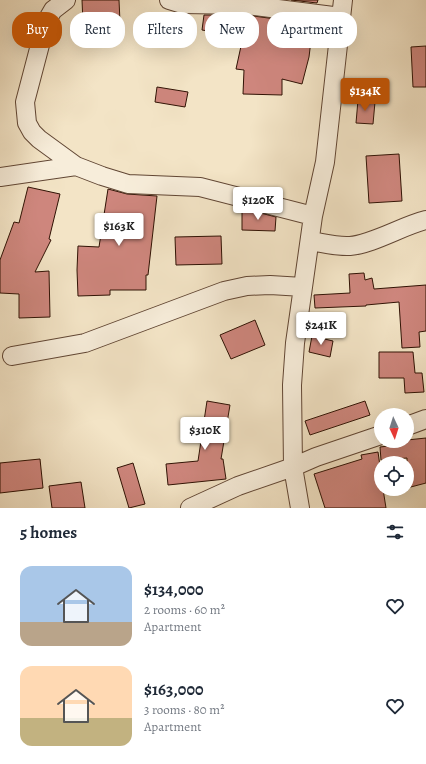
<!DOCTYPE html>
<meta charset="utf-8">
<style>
:root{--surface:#fff;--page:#f2f2f3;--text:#1f2937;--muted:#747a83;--accent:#b45309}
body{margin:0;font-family:Alegreya,serif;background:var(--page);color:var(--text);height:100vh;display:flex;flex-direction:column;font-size:15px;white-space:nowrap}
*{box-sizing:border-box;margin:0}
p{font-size:13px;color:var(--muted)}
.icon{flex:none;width:22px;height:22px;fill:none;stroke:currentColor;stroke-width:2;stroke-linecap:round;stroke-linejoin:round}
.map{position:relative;height:508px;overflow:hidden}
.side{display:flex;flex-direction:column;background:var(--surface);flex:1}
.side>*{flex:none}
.hud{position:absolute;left:12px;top:12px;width:402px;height:36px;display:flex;gap:8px}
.needle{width:26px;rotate:176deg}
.tools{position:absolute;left:374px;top:408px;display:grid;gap:8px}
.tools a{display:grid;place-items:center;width:40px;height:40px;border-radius:50%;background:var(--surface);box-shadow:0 4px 16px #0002;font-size:20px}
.price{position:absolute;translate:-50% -34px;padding:0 9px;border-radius:4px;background:#fff;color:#222;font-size:13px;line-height:26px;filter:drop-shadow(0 1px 2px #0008)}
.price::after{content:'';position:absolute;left:50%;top:24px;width:12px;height:9px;margin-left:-6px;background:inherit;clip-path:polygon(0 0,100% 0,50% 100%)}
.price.selected{background:var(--accent);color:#fff}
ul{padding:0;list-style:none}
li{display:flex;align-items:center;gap:12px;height:100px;padding:0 20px}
li span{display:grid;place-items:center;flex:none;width:112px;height:80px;border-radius:12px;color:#555}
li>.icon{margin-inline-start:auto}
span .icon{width:48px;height:48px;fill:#fffc;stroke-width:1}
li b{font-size:17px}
h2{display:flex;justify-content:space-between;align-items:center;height:48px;padding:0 20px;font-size:17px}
.chip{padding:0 14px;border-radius:16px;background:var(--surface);box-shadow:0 4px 16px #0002;font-size:14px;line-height:36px}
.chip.selected{background:var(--accent);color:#fff}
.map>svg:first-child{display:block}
.building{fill:#ce867d;stroke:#301204}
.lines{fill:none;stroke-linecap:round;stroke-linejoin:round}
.street-casing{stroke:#614634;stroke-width:20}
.street{stroke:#f7edda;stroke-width:18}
</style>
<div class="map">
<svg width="426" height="508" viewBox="0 0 426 508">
<rect width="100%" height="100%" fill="#f3e4c6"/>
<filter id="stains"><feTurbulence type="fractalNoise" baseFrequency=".005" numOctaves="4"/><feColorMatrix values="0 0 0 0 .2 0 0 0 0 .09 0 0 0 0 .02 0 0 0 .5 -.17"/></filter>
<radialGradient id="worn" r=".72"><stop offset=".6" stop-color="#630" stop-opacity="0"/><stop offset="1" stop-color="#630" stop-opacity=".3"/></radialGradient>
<path class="building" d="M 82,0 L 119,0 L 120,22 L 83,23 Z
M 291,0 L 318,0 L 317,3 Z
M 204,15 L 246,15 L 313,24 L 309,57 L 302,84 L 282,79 L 282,95 L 243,94 L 244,70 L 236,69 L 243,37 L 202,30 Z
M 426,46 L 426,87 L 413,87 L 411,47 Z
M 157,87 L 188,92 L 185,107 L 155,102 Z
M 358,100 L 375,102 L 373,124 L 356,123 Z
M 399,154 L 402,201 L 369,203 L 366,156 Z
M 28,187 L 60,194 L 49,239 L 51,240 L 35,272 L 49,271 L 50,317 L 19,318 L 19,294 L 0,293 L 0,260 L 14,222 L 19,223 Z
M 108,189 L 127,194 L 157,196 L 148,275 L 146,275 L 146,290 L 110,290 L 110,295 L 78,296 L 77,270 L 78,246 L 99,247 Z
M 242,210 L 249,210 L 276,217 L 275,231 L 242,230 Z
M 221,236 L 222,264 L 176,265 L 175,237 Z
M 364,273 L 365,280 L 372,278 L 374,289 L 426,285 L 426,331 L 419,332 L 420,347 L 402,348 L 399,302 L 366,305 L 366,306 L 315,308 L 314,295 L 350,293 L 349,274 Z
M 255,320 L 265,345 L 231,359 L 220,335 Z
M 312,336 L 333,341 L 330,357 L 309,352 Z
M 379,352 L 413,352 L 415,373 L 422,373 L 424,392 L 405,393 L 404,378 L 379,378 Z
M 207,401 L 230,405 L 221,459 L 223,459 L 226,479 L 168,485 L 166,464 L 198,461 Z
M 365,401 L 370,415 L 310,435 L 305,421 Z
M 426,438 L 426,483 L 407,488 L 407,458 L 381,460 L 380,447 L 405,444 L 405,441 L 407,441 L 407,440 Z
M 378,452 L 381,473 L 381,489 L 383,489 L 386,508 L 325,508 L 314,474 L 362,459 L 361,455 Z
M 40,459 L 43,488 L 0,493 L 0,463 Z
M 133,463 L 145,504 L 129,508 L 117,468 Z
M 81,482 L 85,508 L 52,508 L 49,486 Z"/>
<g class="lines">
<g class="street-casing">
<path id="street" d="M 66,0 L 53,10 L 46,22 L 25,102 L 27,123 L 32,132 L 39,139 L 76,166 L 102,176 L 128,184 L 200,187 L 313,216
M 169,0 L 182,4 L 247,5 L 341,17
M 0,177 L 76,166
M 310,241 C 323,243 337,247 350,246 C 373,244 402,226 426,220
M 12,356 L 85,343 L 224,291 L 247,286 L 270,285 L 303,287
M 407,426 L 426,419
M 190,508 L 238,486 L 293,467 L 316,457 L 381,435
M 300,508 L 293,467 L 292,385 L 295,343 L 303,287 L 313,216 L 325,162 L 343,0"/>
</g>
<use href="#street" class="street"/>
</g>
<rect width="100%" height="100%" filter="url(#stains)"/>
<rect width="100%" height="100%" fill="url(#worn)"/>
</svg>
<div class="tools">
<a><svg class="needle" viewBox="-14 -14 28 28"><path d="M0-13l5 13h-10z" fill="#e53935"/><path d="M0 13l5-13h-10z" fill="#747a83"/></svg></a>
<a><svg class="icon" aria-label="locate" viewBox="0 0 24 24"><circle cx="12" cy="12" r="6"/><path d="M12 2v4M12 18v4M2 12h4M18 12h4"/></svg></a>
</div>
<b class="price selected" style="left:365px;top:112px">$134K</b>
<b class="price" style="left:258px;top:221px">$120K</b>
<b class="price" style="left:119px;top:247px">$163K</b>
<b class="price" style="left:321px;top:346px">$241K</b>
<b class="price" style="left:205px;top:451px">$310K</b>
<div class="hud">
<a class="chip selected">Buy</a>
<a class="chip">Rent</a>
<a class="chip">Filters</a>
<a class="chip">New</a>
<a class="chip">Apartment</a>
</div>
</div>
<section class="side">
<h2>5 homes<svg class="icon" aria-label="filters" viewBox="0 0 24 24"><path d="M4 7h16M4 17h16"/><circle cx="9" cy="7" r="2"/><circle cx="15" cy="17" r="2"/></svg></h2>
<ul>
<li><span style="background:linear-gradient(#a9c7e8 70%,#b9a48a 0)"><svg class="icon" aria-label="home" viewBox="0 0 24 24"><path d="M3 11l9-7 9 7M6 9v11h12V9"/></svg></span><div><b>$134,000</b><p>2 rooms · 60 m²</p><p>Apartment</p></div><svg class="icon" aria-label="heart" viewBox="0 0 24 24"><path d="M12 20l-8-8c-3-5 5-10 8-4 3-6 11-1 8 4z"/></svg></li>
<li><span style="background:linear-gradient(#ffd9b3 65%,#c2b280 0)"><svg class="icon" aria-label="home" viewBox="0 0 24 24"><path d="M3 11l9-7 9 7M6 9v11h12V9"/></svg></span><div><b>$163,000</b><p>3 rooms · 80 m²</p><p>Apartment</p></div><svg class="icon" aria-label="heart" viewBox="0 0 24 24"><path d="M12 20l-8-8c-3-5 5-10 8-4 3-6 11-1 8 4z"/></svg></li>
</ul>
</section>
